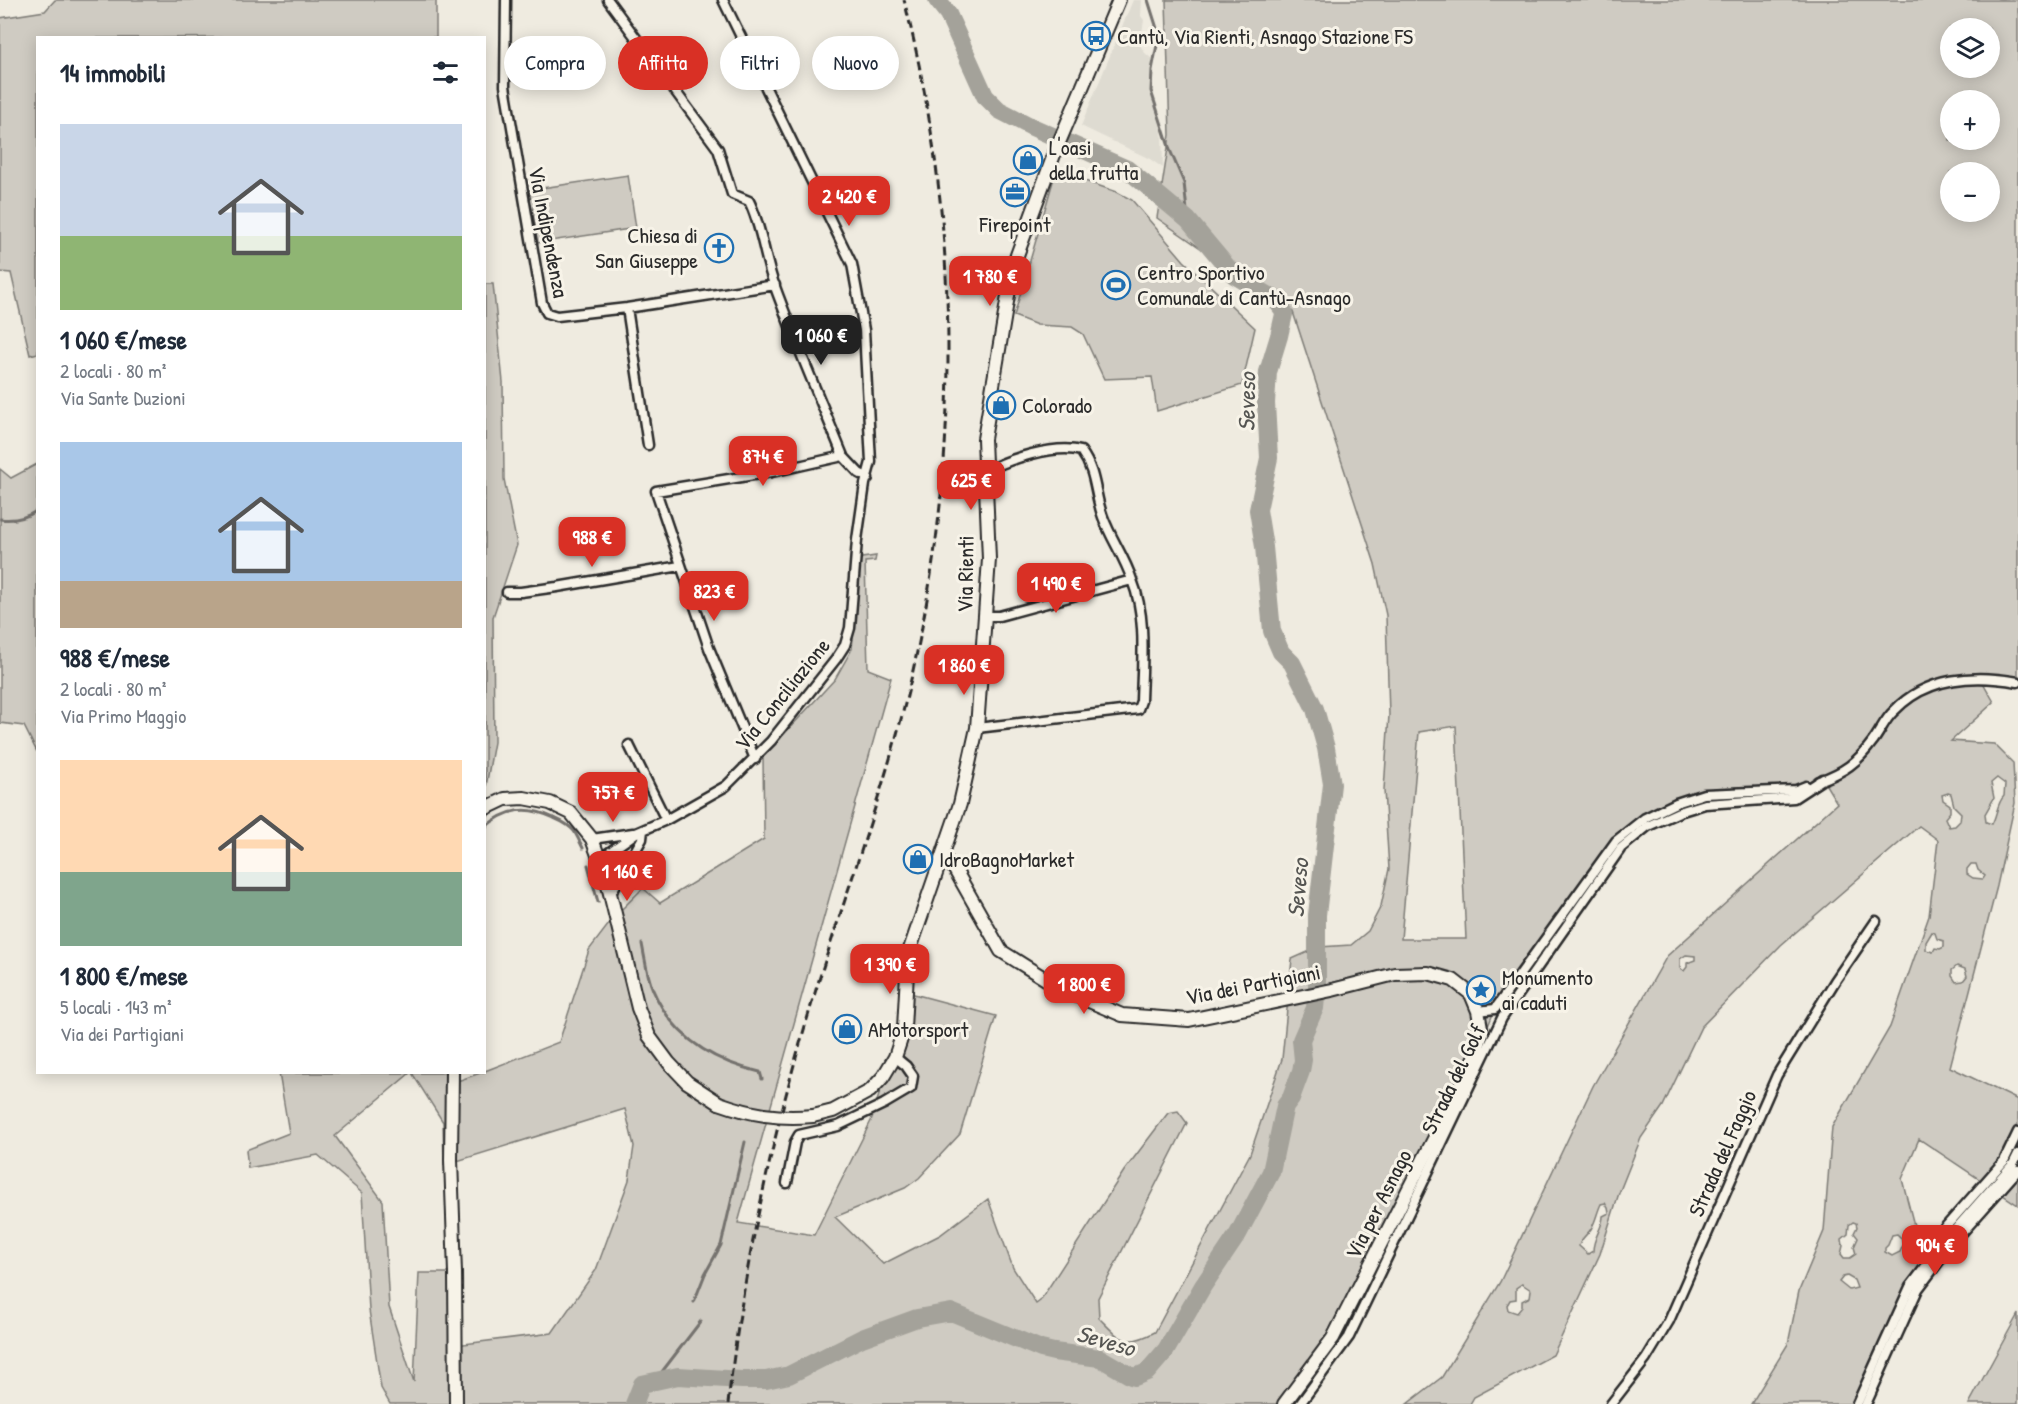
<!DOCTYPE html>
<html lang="it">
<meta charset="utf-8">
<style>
:root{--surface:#fff;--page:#f2f2f3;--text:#1f2937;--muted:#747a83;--accent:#d93025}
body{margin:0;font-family:"Patrick Hand",sans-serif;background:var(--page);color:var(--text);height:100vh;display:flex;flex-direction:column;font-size:22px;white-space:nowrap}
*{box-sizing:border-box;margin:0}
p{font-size:20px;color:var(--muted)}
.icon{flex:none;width:33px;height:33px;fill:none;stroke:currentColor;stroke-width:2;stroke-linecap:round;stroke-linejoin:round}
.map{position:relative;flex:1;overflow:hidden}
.panel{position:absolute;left:36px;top:36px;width:450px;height:1038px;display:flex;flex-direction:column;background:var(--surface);border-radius:0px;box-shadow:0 3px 15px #0003}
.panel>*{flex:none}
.hud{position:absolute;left:504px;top:36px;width:570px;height:54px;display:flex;gap:12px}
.buttons{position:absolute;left:1940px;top:18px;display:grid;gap:12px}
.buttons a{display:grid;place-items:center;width:60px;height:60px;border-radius:50%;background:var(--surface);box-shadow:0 3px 15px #0003;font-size:30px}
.price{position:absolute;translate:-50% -51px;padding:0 14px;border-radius:12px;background:var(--accent);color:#fff;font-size:20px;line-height:39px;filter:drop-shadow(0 2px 3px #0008)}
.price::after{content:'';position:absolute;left:50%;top:36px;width:18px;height:14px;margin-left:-9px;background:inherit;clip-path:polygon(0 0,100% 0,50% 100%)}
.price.selected{background:#222;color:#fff}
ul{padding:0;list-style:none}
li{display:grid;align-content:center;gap:12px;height:318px;padding:0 24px}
li span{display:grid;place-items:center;height:186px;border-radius:0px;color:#555}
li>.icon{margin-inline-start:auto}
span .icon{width:108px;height:108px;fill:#fffc;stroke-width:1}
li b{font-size:26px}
h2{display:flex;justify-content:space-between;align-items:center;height:72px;padding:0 24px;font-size:26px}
.tag{padding:0 21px;border-radius:27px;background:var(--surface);box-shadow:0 3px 15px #0003;font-size:21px;line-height:54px}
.tag.selected{background:var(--accent);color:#fff}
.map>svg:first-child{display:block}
.built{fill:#dedbd1}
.green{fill:#cfcbc2;stroke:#7d7b76;stroke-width:1.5;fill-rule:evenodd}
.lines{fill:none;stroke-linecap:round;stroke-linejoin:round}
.stream{stroke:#74726e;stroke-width:3}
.river{stroke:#a4a29a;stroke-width:18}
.street-casing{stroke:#2b2b2b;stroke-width:13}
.secondary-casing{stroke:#2b2b2b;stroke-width:16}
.street{stroke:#f7f3e8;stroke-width:8}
.secondary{stroke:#f7f3e8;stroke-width:12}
.rail{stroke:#2b2b2b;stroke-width:3;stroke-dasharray:9 4.5;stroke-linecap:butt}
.secondary-bridge-casing{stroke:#2b2b2b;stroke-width:16;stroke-linecap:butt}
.secondary-bridge{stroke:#f7f3e8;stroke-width:12}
.labels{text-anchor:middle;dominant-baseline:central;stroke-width:6;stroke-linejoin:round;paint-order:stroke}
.poi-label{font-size:22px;fill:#2b2b2b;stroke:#f7f3e8;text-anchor:start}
.street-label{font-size:22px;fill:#2b2b2b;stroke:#f7f3e8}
.water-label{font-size:24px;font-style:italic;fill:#555552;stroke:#f7f3e8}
</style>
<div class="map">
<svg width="2018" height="1404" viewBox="0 0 2018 1404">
<rect width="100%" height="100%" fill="#efebe0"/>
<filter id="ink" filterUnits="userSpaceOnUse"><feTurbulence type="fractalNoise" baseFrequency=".0167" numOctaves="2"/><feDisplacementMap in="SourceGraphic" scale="12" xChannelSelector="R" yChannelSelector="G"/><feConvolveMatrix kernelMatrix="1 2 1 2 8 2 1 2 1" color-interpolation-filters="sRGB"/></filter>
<g filter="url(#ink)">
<path class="built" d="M 1133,0 L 1142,0 L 1141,16 L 1144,20 L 1140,45 L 1145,53 L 1152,59 L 1150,90 L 1162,132 L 1163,168 L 1150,159 L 1081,126 Z"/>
<path class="green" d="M 55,0 L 436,0 L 436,37 L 38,38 L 38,353 L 30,355 L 11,273 L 0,272 L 0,18 L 45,11 Z
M 1166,0 L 2018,0 L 2018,682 L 1981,679 L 1994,702 L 1951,741 L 1994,744 L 2013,763 L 2015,803 L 1997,886 L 1950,1067 L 2018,1100 L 2018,1205 L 1919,1139 L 1902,1179 L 1917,1237 L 1945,1241 L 1857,1404 L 1751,1404 L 1788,1344 L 1799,1291 L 1824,1231 L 1832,1127 L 1890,1027 L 1929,916 L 1938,840 L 1919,826 L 1781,945 L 1701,1027 L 1663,1106 L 1641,1138 L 1619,1193 L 1600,1254 L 1553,1355 L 1474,1397 L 1470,1404 L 1407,1404 L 1442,1377 L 1500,1282 L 1593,1086 L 1667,956 L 1837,803 L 1823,780 L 1796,790 L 1704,794 L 1676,803 L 1616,841 L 1495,1009 L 1474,1060 L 1333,1338 L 1286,1404 L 390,1404 L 381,1388 L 369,1310 L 362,1193 L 318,1155 L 248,1168 L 246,1150 L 289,1133 L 279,1073 L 410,1073 L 335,1136 L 383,1201 L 389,1307 L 414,1382 L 419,1273 L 455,1273 L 456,1345 L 552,1333 L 596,1270 L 629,1180 L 634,1146 L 625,1109 L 444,1165 L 443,1122 L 412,1073 L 452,1073 L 452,1083 L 480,1073 L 484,1072 L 485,1071 L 559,1042 L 589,950 L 615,916 L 643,888 L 660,903 L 764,839 L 763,757 L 835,679 L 852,649 L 860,561 L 862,558 L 876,556 L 875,561 L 865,562 L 868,669 L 891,678 L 738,1223 L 814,1235 L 871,1121 L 910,993 L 996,1016 L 960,1134 L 919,1178 L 905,1188 L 835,1217 L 883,1264 L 940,1235 L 988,1199 L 1013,1268 L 1036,1304 L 1040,1301 L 1124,1171 L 1168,1113 L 1178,1111 L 1187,1123 L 1098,1298 L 1099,1318 C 1121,1340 1125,1348 1155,1332 L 1250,1154 L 1282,1059 L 1292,959 L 1319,947 L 1351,945 L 1368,931 L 1381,906 L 1389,869 L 1384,790 L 1389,715 L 1386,615 L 1375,564 L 1293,312 L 1157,218 L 1170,135 ZM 1950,28 L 1989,28 L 1989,68 L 1950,68 ZM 1950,100 L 1989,100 L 1989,140 L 1950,140 ZM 1950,172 L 1989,172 L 1989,212 L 1950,212 ZM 1456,726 L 1466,939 L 1401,939 L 1419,732 ZM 1997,778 L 2005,784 L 2004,796 C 1997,803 1997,815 1992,824 L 1986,822 L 1985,814 L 1994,798 L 1991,783 ZM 1948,793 L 1951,794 L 1954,806 L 1961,813 L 1960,821 L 1955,826 L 1949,827 L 1945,818 L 1950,812 L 1950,805 L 1943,800 L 1942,795 ZM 1971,864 L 1976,864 L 1978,870 L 1985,876 L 1983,879 L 1973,878 L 1967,874 L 1967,869 ZM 1932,932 L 1935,933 L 1937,939 L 1944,941 L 1944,947 L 1940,949 L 1935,948 L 1933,952 L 1926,950 L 1926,942 ZM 1686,955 L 1695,956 L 1695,960 L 1687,963 L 1687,967 L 1684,971 L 1680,968 L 1680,959 ZM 1957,966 L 1965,969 L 1967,976 L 1963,981 L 1956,982 L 1952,976 L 1952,970 ZM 1605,1203 L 1608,1208 L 1609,1213 L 1603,1216 C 1603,1228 1593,1237 1593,1251 L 1588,1254 L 1579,1246 C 1581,1238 1587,1235 1591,1229 C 1596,1221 1597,1212 1601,1204 ZM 1853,1222 L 1856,1223 L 1857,1227 L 1854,1233 L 1858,1238 L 1854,1247 L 1856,1254 L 1850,1258 L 1844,1258 L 1841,1254 L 1843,1246 L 1842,1239 L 1848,1234 L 1849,1225 ZM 1897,1234 L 1901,1238 L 1903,1245 L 1900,1252 L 1892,1256 L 1885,1252 L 1885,1248 L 1888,1245 L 1892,1235 ZM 1847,1276 L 1854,1280 L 1857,1288 L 1849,1290 L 1839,1282 L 1843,1277 ZM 1522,1284 L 1531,1290 L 1530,1297 L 1522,1301 L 1522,1307 L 1517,1313 L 1508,1310 L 1507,1305 L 1510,1300 L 1516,1299 L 1516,1288 Z
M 1056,171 L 1117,192 L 1132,200 L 1184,261 L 1255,328 L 1242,385 L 1157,411 L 1152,377 L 1104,379 L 1083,334 L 1072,327 L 1037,325 L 1014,316 Z
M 628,175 L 636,228 L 537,243 L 529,190 Z
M 485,284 L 493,284 L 503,382 L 504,479 L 517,545 L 493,617 L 494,742 L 485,792 Z
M 37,464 L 37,752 L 24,726 L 0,723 L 0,469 L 11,478 Z
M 634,845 L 615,879 L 610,864 Z
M 2018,1314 L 2018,1404 L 1969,1404 Z"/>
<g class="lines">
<path class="stream" d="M 1148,0 L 1159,35 L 1152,70 L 1151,91 L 1170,150 L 1184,183 L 1188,220
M 0,519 C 14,521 26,518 38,510
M 484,828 C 507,808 527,805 554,818 C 561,821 569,825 574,831 C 577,836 580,842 583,848
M 588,865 L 598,902
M 642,944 C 645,959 647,976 653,990 C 673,1037 711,1061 760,1072 L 762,1079
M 694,1302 L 705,1274 L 721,1245 L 745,1142
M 659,1380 L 661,1373 L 701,1321"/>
<path class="river" d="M 634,1404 L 642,1384 L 678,1376 L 742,1380 L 766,1380 L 789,1375 L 862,1338 L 917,1318 L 951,1312 L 1041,1349 L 1054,1352 L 1100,1358 L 1131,1376 L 1135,1377 L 1147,1372 L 1166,1350 L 1203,1286 L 1238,1234 L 1271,1172 L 1285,1106 L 1291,1098 L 1301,1071 L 1303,1060 L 1301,1040 L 1315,1008 L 1317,987 L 1317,915 L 1332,784 L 1326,748 L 1315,709 L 1292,663 L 1281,652 L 1272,631 L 1264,547 L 1258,510 L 1269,458 L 1266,403 L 1268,372 L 1279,336 L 1284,314 L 1283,310 L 1275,299 L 1234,275 L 1188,220 L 1127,169 L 1030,126 L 999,110 L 985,96 L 948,14 L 937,0"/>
<g class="street-casing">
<path id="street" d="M 506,0 L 505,86 L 542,303 L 547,313 L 557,316 L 627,308 L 775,285
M 608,0 L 718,149 L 732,194 L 749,201 C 762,227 764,257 774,284 C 795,342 820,399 843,456
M 627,308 L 648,445
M 984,473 C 1006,459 1056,444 1081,451 C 1097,473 1094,493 1103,517 C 1111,539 1125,558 1132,580
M 507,592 L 521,592 L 557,587 L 680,566
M 977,728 L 1138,709 L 1141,701 C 1142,661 1147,617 1132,580 L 999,616 L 985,616
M 629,745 L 666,820
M 755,759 L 709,648 L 656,491 L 772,472 L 843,456 L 859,473 L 868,478
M 1819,781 C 1844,772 1857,763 1873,741 C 1880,732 1885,719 1894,711 C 1926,677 1974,674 2018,682
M 592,839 L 633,833
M 600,859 L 636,833 L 666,820 L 726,786 L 771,741 L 836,659 L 845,645 L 850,628 L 857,540 L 865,484 L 871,462 L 864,330 L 852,264 L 723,0
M 610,895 L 642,839 L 643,830
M 1478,1011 L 1495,1009 L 1616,841 L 1645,818 L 1676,803 L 1704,794 L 1796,790 L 1806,786
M 787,1183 L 795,1142 L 799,1135 L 838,1126 L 884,1104 L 911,1088 L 913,1076 L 906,1066 L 895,1057
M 1945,1241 L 1942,1231 L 2004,1161 L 2018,1132
M 1300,1404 L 1349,1337 L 1502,1018 L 1621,848 L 1648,826 L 1679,812 L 1705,804 L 1794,798 L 1823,779
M 1611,1404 L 1646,1359 L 1669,1321 L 1777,1075 L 1835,981 L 1876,921
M 1857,1404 L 1910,1287 L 1945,1241 L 2013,1164 L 2018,1154
M 1866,1404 L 1918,1289 L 1953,1243 L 2018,1170"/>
</g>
<g class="secondary-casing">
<path id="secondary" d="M 484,809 L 505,799 L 524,798 L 550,803 L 571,813 L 592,839 L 606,877 L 638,1008 L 649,1036 L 669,1063 L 687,1082 L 719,1103
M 942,857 L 954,868 L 1001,951 L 1063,990 L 1122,1015 L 1189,1020 L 1332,990 L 1395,974 L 1428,973 L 1453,980 L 1471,994 L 1478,1011 L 1482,1033 L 1474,1060 L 1333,1338 L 1284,1404
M 452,1072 L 451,1160 L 455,1273 L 456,1404
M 813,1116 L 833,1111 L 870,1091 L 883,1077 L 895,1057 L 900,1042 L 904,1028 L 908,955 L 960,804 L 977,728 L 989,559 L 984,439 L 1013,266 L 1055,152 L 1119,0"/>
</g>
<use href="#street" class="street"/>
<use href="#secondary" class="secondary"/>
<path class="rail" d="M 728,1404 C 742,1276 771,1140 808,1016 C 840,908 881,802 908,692 C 962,467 962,225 904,0"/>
<g class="secondary-bridge-casing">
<path id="secondary-bridge" d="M 719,1103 C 753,1115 778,1119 813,1116"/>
</g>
<use href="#secondary-bridge" class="secondary-bridge"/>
</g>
</g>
<defs>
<g id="bus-ring" transform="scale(1.5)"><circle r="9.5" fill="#f7f3e8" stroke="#1f6fb2" stroke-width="1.5"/><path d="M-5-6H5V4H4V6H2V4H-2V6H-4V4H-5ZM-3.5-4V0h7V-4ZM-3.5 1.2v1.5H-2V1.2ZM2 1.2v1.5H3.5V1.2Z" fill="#1f6fb2"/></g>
<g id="shop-ring" transform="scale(1.5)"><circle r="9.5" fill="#f7f3e8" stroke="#1f6fb2" stroke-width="1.5"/><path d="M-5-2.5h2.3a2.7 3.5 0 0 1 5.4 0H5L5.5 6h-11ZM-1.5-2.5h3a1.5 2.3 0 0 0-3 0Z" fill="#1f6fb2"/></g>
<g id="office-ring" transform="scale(1.5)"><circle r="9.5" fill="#f7f3e8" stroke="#1f6fb2" stroke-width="1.5"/><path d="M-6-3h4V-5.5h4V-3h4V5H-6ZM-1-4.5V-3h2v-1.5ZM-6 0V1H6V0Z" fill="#1f6fb2"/></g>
<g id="church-ring" transform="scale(1.5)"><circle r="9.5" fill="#f7f3e8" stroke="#1f6fb2" stroke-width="1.5"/><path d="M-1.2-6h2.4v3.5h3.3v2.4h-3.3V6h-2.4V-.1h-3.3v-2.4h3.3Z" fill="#1f6fb2"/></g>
<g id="stadium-ring" transform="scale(1.5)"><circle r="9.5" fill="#f7f3e8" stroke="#1f6fb2" stroke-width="1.5"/><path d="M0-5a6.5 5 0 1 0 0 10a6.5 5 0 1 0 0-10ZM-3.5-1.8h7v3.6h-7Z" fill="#1f6fb2"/></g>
<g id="sight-ring" transform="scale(1.5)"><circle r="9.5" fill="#f7f3e8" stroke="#1f6fb2" stroke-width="1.5"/><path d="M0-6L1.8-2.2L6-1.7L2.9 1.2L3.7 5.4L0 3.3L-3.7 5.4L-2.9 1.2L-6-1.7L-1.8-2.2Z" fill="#1f6fb2"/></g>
</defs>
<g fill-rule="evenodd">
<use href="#bus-ring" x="1096" y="36"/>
<use href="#shop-ring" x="1028" y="160"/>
<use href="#office-ring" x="1015" y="192"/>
<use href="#church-ring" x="719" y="248"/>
<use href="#stadium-ring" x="1116" y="285"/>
<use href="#shop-ring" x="1001" y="405"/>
<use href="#shop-ring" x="918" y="859"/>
<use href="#sight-ring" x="1481" y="990"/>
<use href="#shop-ring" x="847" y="1029"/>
</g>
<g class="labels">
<g class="poi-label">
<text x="1117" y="36">Cantù, Via Rienti, Asnago Stazione FS</text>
<text x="1049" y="147">L'oasi<tspan x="1049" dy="25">della frutta</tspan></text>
<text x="1015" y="224" text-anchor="middle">Firepoint</text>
<text x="698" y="235" text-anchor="end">Chiesa di<tspan x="698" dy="25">San Giuseppe</tspan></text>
<text x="1137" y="272">Centro Sportivo<tspan x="1137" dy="25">Comunale di Cantù-Asnago</tspan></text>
<text x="1022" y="405">Colorado</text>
<text x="939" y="859">IdroBagnoMarket</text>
<text x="1502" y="977">Monumento<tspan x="1502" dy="25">ai caduti</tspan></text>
<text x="868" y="1029">AMotorsport</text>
</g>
<g class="street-label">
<text transform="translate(549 232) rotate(79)">Via Indipendenza</text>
<text transform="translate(965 574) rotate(-89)">Via Rienti</text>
<text transform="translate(782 694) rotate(-51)">Via Conciliazione</text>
<text transform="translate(1253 984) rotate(-11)">Via dei Partigiani</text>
<text transform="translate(1453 1079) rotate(-64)">Strada del Golf</text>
<text transform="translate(1722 1153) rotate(-66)">Strada del Faggio</text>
<text transform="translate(1378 1204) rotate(-63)">Via per Asnago</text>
</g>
<g class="water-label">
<text transform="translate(1246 402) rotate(-89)">Seveso</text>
<text transform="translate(1297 888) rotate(-85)">Seveso</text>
<text transform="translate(1106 1340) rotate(16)">Seveso</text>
</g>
</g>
</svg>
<div class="buttons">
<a><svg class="icon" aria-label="layers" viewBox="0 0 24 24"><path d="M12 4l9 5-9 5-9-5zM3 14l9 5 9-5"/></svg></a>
<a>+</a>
<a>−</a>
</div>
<b class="price" style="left:849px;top:227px">2 420 €</b>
<b class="price" style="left:990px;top:307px">1 780 €</b>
<b class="price selected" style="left:821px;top:366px">1 060 €</b>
<b class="price" style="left:763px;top:487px">874 €</b>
<b class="price" style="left:971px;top:511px">625 €</b>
<b class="price" style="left:592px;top:568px">988 €</b>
<b class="price" style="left:1056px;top:614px">1 490 €</b>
<b class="price" style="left:714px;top:622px">823 €</b>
<b class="price" style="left:964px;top:696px">1 860 €</b>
<b class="price" style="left:613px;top:823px">757 €</b>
<b class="price" style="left:627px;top:902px">1 160 €</b>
<b class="price" style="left:890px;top:995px">1 390 €</b>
<b class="price" style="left:1084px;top:1015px">1 800 €</b>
<b class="price" style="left:1935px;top:1276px">904 €</b>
<div class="hud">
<a class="tag">Compra</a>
<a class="tag selected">Affitta</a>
<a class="tag">Filtri</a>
<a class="tag">Nuovo</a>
</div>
<section class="panel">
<h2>14 immobili<svg class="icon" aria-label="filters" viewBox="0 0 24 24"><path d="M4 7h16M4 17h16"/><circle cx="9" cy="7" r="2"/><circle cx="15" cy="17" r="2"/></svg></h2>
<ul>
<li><span style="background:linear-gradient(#c9d6e8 60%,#8fb573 0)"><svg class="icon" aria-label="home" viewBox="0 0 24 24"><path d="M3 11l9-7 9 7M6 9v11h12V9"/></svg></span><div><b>1 060 €/mese</b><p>2 locali · 80 m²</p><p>Via Sante Duzioni</p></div></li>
<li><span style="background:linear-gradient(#a9c7e8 75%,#b9a48a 0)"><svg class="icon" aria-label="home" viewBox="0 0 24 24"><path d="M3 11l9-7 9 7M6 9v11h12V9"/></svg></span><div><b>988 €/mese</b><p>2 locali · 80 m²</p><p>Via Primo Maggio</p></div></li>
<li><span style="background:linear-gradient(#ffd9b3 60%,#7fa58c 0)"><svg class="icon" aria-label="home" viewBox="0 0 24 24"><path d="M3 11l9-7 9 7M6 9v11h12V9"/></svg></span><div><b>1 800 €/mese</b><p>5 locali · 143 m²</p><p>Via dei Partigiani</p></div></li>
</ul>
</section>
</div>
